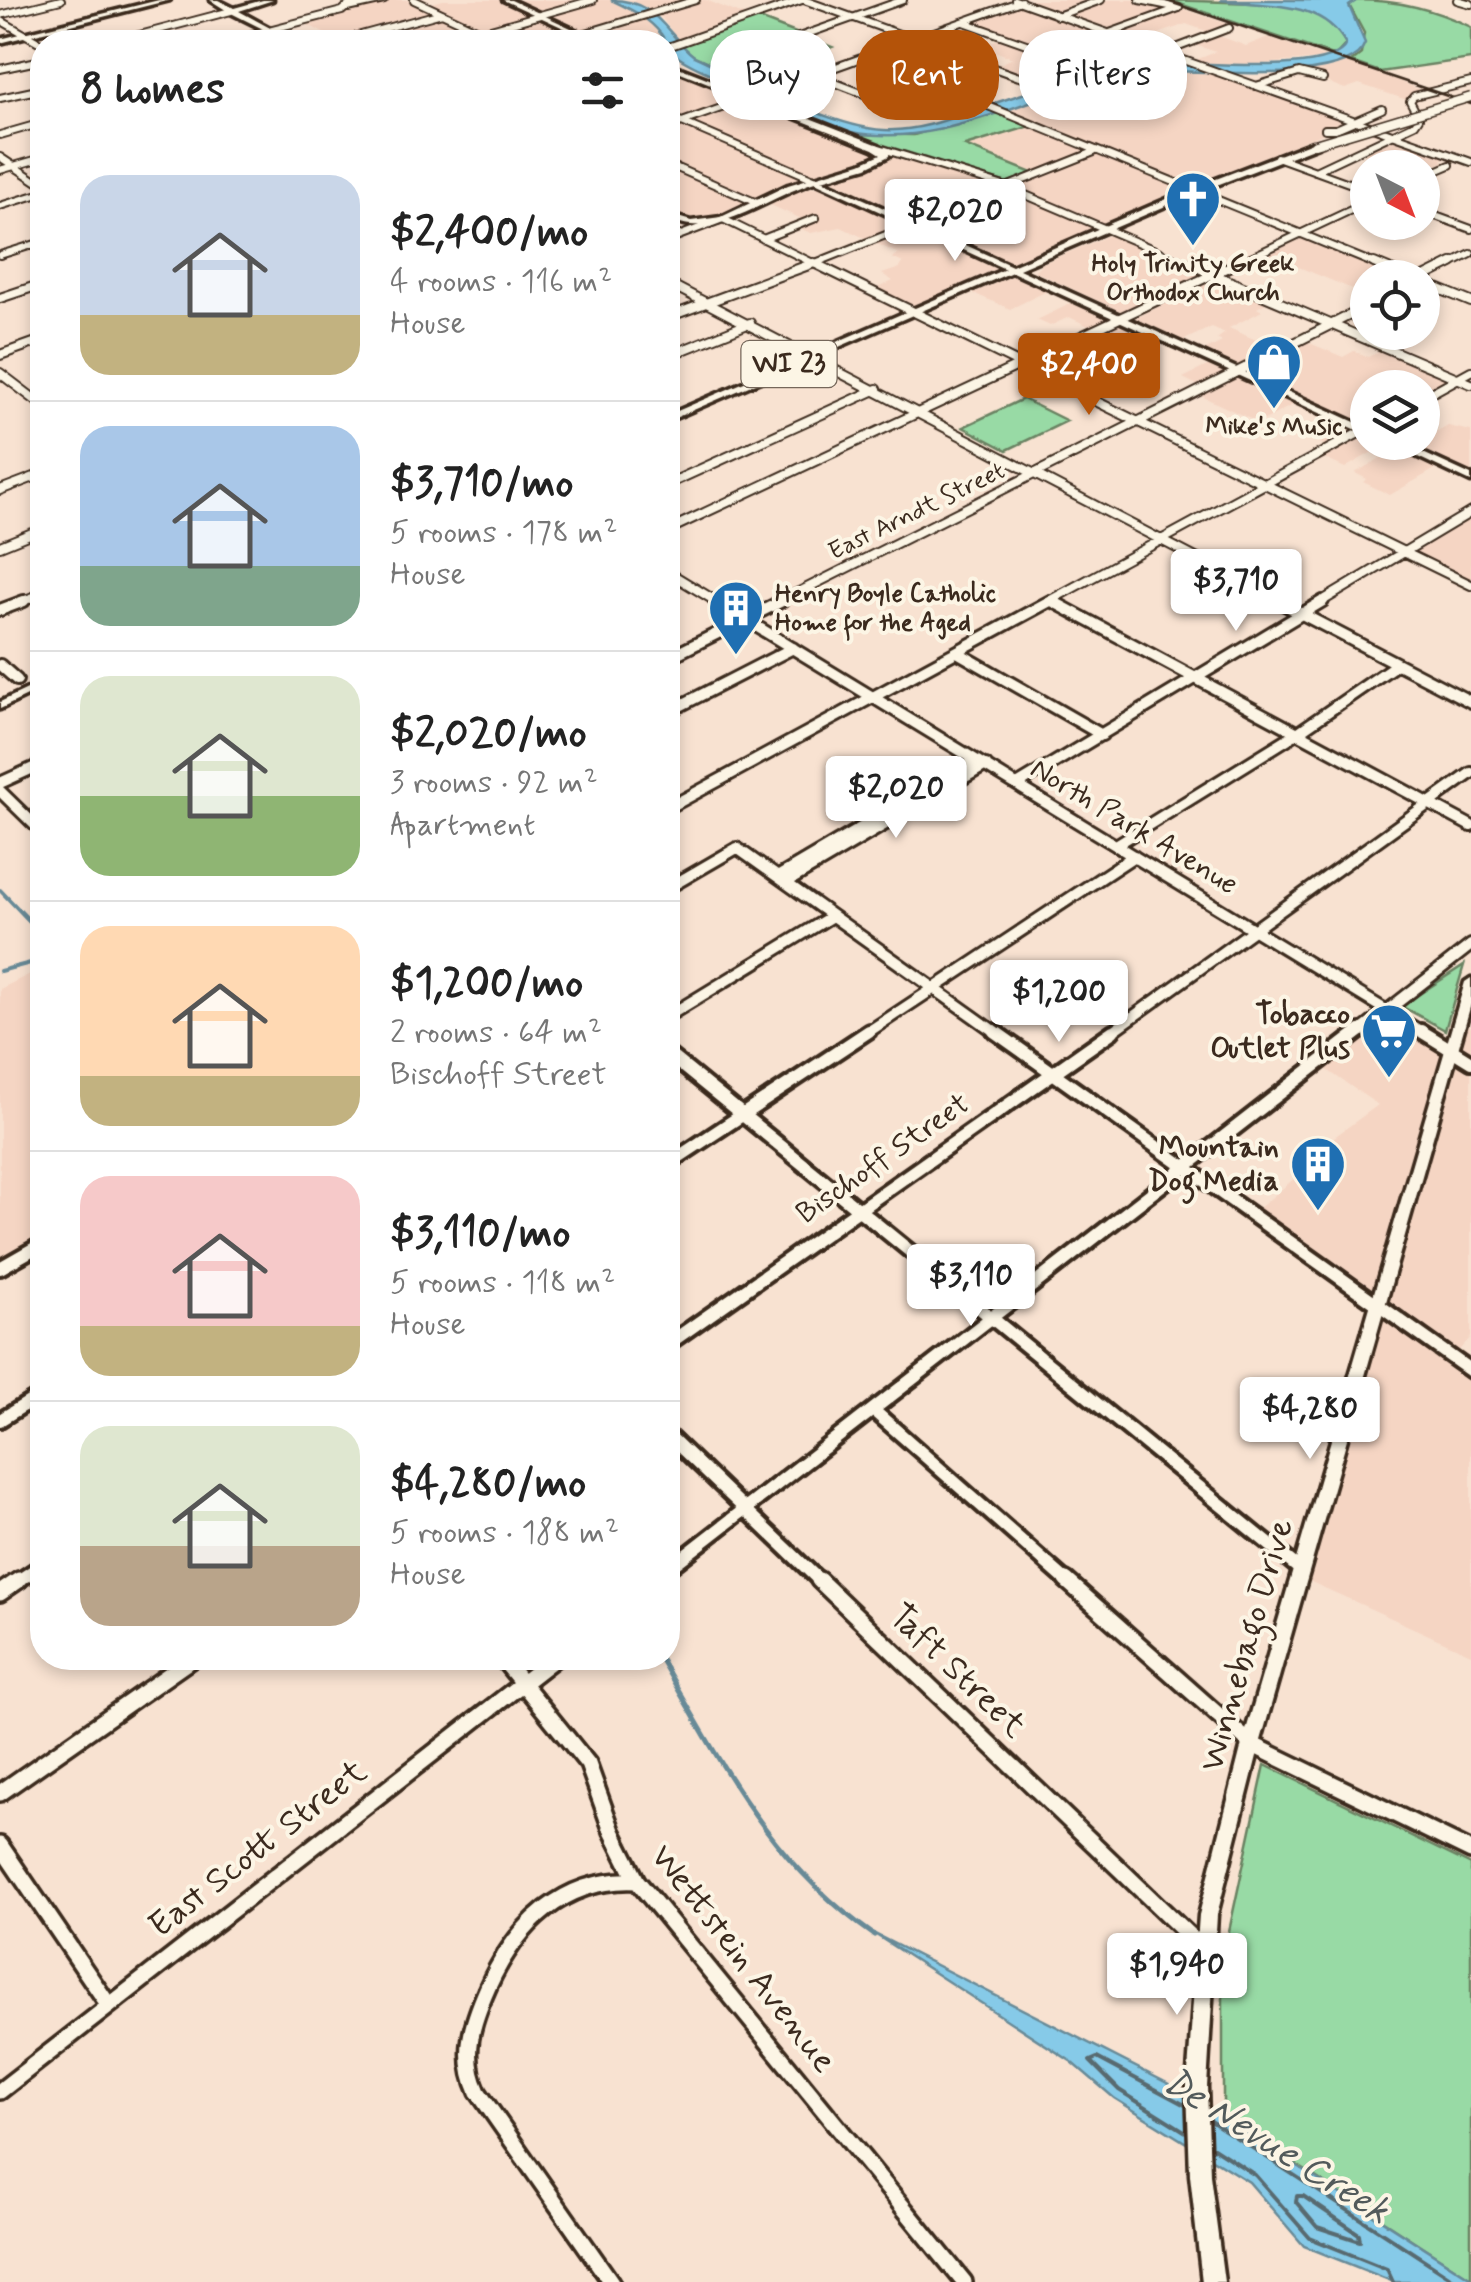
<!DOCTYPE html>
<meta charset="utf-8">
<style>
:root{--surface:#fff;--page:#f6f6f6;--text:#222;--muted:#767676;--line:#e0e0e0;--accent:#b45309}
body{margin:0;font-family:Mynerve,sans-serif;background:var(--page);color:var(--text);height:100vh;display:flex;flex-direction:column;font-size:38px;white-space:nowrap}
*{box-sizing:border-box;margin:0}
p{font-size:32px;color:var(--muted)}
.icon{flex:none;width:55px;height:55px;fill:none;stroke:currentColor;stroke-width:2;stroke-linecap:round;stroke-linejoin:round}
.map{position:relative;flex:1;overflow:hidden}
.sheet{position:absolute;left:30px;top:30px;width:650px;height:1640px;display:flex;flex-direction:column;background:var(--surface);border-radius:40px;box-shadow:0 5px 15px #0003}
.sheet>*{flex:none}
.top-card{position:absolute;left:710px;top:30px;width:610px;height:90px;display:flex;gap:20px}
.needle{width:65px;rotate:138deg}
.tools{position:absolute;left:1350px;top:150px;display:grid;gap:20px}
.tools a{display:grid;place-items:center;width:90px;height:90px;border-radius:50%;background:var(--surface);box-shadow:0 5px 15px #0003;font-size:50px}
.price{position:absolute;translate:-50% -85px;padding:0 22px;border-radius:10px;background:#fff;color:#222;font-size:32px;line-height:65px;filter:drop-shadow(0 2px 5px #0008)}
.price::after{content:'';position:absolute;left:50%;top:60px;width:30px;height:22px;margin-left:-15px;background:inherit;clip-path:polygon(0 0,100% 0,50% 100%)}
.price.on{background:var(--accent);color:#fff}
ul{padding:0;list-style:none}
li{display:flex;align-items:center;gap:30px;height:250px;padding:0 50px}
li+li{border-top:2px solid var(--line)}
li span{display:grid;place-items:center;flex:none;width:280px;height:200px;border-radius:30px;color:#555}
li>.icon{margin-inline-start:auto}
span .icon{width:120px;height:120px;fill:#fffc;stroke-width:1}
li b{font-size:42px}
h2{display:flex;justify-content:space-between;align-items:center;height:120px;padding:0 50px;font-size:42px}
.chip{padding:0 35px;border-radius:40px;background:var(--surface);box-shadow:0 5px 15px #0003;font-size:35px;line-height:90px}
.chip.on{background:var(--accent);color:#fff}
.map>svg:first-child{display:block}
.built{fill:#f5d5c3;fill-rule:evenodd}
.green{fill:#98daa5;stroke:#6a8262;stroke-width:2.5}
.water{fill:#86cae8;stroke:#688a97;stroke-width:2.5}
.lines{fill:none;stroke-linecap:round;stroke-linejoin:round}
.shore{stroke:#596a6f;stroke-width:4}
.stream-far1{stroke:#688a97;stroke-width:4}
.stream{stroke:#688a97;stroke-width:5}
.minor-far4-casing{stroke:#3b2a1e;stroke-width:10}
.minor-far3-casing{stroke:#3b2a1e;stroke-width:12}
.minor-far2-casing{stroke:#3b2a1e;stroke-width:16}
.minor-far1-casing{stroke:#3b2a1e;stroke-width:20}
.minor-casing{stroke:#3b2a1e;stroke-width:22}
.major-casing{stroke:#3b2a1e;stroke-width:7}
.minor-far4{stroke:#fcf5e5;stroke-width:6}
.minor-far3{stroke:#fcf5e5;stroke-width:8}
.minor-far2{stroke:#fcf5e5;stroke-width:10}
.minor-far1{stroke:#fcf5e5;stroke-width:12}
.minor{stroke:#fcf5e5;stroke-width:15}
.major{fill:#fcf5e5;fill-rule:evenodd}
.rail{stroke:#3b2a1e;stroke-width:2.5}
.major-bridge-casing{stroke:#3b2a1e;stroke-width:11;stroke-linecap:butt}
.major-bridge{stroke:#fcf5e5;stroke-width:8}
.labels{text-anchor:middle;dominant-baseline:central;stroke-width:8;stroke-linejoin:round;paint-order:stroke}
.far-poi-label{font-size:25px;font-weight:bold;fill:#3b2a1e;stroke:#fcf5e5}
.far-street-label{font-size:25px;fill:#3b2a1e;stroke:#fcf5e5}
.shield{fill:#fcf5e5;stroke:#75675a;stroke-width:2.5}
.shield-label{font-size:28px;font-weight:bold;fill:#3b2a1e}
.street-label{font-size:30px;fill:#3b2a1e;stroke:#fcf5e5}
.poi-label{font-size:30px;font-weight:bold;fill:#3b2a1e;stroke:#fcf5e5;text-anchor:end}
.near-street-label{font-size:35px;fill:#3b2a1e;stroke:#fcf5e5}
.near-water-label{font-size:38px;font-style:italic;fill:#525a5b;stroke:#fcf5e5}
</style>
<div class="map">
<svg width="1471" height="2282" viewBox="0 0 1471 2282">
<rect width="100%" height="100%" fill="#f8e2d1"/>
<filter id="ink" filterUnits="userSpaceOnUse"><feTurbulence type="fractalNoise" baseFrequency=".01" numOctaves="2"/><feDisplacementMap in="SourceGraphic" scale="20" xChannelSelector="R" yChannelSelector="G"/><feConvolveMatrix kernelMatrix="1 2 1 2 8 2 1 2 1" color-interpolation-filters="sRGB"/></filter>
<g filter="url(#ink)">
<path class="built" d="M 363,0 L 407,0 L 420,6 L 443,0 L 499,0 L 592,42 L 302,42 L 327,35 L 305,23 L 350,10 Z
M 513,0 L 611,0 L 647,19 L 666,42 L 606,42 Z
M 627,0 L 706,0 L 748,17 L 679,42 L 662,18 Z
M 1015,0 L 1157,0 L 1234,26 L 1214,34 L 1246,46 L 1268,37 L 1328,58 L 1241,66 L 1162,63 L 1071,78 L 1043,67 L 1019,77 L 993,67 L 1013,58 L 981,46 L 1003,37 L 964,22 ZM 1186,24 L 1212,33 L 1189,43 L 1216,52 L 1190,62 L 1165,52 L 1177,47 L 1150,37 Z
M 1351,62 L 1424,91 L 1410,101 L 1359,84 L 1345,89 L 1296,70 Z
M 668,68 L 874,149 L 880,155 L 819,177 L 805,171 L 796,174 L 807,179 L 717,218 L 682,218 L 668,211 Z
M 1154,71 L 1223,74 L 1355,121 L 1302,142 L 1310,146 L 1106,230 L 1007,187 L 1093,151 L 1038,129 L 1086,151 L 1032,173 L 964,146 L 1028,126 L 999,110 L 1103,79 Z
M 1392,134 L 1452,155 L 1442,160 L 1450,165 L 1445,167 L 1409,155 L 1390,163 L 1356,151 Z
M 893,158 L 914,159 L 1013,192 L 1096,229 L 1012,263 L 928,226 L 924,223 L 929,215 L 913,219 L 832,180 Z
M 820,187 L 995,268 L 996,271 L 914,308 L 873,290 L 893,281 L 882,274 L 900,268 L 903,263 L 892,258 L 899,254 L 841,227 L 811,233 L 796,227 L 806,221 L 766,203 L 802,188 Z
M 1110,235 L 1118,237 L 1205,274 L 1124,313 L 1034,271 L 1041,264 Z
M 1304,238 L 1404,277 L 1368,278 L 1367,295 L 1267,254 Z
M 1012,276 L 1049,290 L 1010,309 L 973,293 Z
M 1217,279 L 1269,301 L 1257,308 L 1262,311 L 1229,328 L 1285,353 L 1307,342 L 1343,357 L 1354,351 L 1368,357 L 1383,349 L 1449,379 L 1423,395 L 1422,388 L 1368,388 L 1367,425 L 1204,351 L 1222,342 L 1217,339 L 1225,333 L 1212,327 L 1182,341 L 1134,319 Z
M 1074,302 L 1157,340 L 1134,350 L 1099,334 L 1109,326 L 1095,329 L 1069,317 L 1050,326 L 1037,320 Z
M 1211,364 L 1296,403 L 1259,423 L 1199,395 L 1207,390 L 1183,378 Z
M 1326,417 L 1367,436 L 1368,442 L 1386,444 L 1345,468 L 1323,458 L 1336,450 L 1298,433 Z
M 1448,426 L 1471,431 L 1471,472 L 1406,443 L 1422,442 L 1423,433 L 1430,436 Z
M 1396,449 L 1437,468 L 1390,495 L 1363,482 L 1367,479 L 1355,473 Z
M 1471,512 L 1471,585 L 1405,552 Z
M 42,968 L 42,1244 L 0,1268 L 0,989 Z
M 1385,1010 L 1452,1051 L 1461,1021 L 1471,1027 L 1471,1337 L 1452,1358 L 1471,1371 L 1471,1654 L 1300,1577 L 1378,1307 L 1251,1215 L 1327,1151 L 1322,1146 L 1378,1105 L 1317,1063 Z"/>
<path class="green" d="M 1168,0 L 1311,5 L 1334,23 L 1346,44 L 1335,56 Z
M 1357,0 C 1398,0 1434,9 1471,27 L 1471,59 L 1380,72 L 1351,62 L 1361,54 L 1364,33 L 1349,5 Z
M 752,16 L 832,47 C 813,54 793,48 776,58 L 819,75 L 772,91 L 694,56 L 681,46 Z
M 999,110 L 1028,127 L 965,146 L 1032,173 L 1007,183 L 848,134 L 914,135 Z
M 1023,399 L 1067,421 L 1007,450 L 963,427 Z
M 1464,965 L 1445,1030 L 1401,1006 Z
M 1265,1765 L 1471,1865 L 1471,2278 L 1223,2117 L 1223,1959 Z"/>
<path class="water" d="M 611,0 C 657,0 664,32 694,56 C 746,79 829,127 884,130 C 925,132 963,113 1001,101 C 1055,83 1106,67 1163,63 C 1196,61 1332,77 1346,44 C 1322,0 1271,7 1220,0 L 1357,0 L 1349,6 L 1365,43 C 1350,88 1197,69 1155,71 C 1053,76 956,152 852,132 C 815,125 781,104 747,89 C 723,78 700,72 678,57 C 669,50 667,43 661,34 C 648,17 630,9 611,0 Z
M 873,1933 L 1171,2085 L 1471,2278 L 1471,2282 L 1394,2282 L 1304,2246 L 1249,2182 L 1114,2098 L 1072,2062 Z"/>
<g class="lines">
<path class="shore" d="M 1185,2105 L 1097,2058 L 1090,2061 L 1119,2090 L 1186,2132
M 1211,2121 L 1458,2282
M 1212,2147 L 1255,2175 L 1310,2238 L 1387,2269 L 1393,2282
M 1297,2196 L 1303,2196 L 1359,2234 L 1360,2241 L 1317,2227 L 1296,2202 Z"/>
<path class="stream-far1" d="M 0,890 L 42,934
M 0,971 L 42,960"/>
<path class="stream" d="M 660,1658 C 722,1764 770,1863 874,1935"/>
<g class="minor-far4-casing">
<path id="minor-far4" d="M 414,0 L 504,42
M 804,0 L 1033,82
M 1015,0 L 1471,162
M 1140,0 L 1179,8
M 1457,0 L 1471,4
M 348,8 L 384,0
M 0,15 L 61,0
M 1057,16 L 1101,0
M 0,20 L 42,44
M 964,22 L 1094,68
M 1107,34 L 1179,8
M 796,38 L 903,0
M 113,42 L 231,11
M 222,42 L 342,11 L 355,0
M 335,42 L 442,13
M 445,42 L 593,0
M 556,42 L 696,0
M 668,47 L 802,0
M 1163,53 L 1229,28
M 768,57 L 898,107
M 868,57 L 1380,266
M 0,69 L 42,60
M 1256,86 L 1299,73 L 1323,79
M 0,98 L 42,89
M 668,116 L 814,179
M 668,127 L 1021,1
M 1325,129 L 1336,129 L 1382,109
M 0,135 L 42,123
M 876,147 L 1007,187 L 1193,266
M 0,157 L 42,185
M 1277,157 L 1368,190
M 668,164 L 757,203
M 0,170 L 42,158
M 1315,171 L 1415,124 L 1419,118 L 1410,101 L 1414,96 L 1471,82
M 1422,177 L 1450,165
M 0,206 L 42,193
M 1422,211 L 1471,229
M 763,239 L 816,218
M 668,240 L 723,219 L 819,266
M 0,255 L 42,242
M 808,266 L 1094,152
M 1232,266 L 1368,202
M 1447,266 L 1471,254"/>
</g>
<g class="minor-far3-casing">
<path id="minor-far3" d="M 814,263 L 1471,585
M 1187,263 L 1471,384
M 1374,263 L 1410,278
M 1422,278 L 1452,263
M 1422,282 L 1471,302
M 668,283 L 1282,603
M 0,298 L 42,284
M 668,317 L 814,263
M 0,355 L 42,340
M 668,356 L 750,323
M 0,373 L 42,405
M 1422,398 L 1471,371
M 668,484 L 877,389
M 0,490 L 42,474
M 668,530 L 1237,263
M 0,546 L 42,529
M 668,572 L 719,603
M 1052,601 L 1056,603
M 17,603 L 42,594
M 777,603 L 1368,306
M 1045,603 L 1368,428
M 1319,603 L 1471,512"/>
</g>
<g class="minor-far2-casing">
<path id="minor-far2" d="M 715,601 L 1425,1034
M 1052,601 L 1471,826
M 1277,601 L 1471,702
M 0,610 L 24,601
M 957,652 L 1102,735
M 668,658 L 782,601
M 0,665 L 17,680
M 668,712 L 793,648
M 0,783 L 42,764
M 1017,785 L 1323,601
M 0,791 L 42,832
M 668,808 L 1050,601
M 1116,845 L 1297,733 L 1397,664
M 779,876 L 976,760
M 787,882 L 986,765
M 668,888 L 737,848 L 998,1034
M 668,1016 L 832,916
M 865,1034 L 1134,856
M 1109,1034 L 1471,773
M 1357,1034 L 1471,945"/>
</g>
<g class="minor-far1-casing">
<path id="minor-far1" d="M 994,1031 L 1471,1371
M 1421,1031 L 1471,1062
M 668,1054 L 1302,1571
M 668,1164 L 869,1031
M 0,1268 L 42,1244
M 668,1344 L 1113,1031
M 873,1410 L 1069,1583
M 0,1420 L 42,1394
M 668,1435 L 822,1583
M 668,1569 L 1360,1031
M 15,1583 L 42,1565"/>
</g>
<g class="minor-casing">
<path id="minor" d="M 819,1580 L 1205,1951
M 1066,1580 L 1251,1744 L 1471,1851
M 0,1593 L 19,1580
M 502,1658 L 588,1764 L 612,1831 L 637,1881 L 964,2282
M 0,1793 L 193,1658
M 0,1845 L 108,2004
M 0,2091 L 555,1658
M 611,2282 L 478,2092 C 461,2055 472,2023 488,1987 C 516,1925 564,1877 637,1881"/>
</g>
<g class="major-casing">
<path id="major" d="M 159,0 L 170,0 L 0,43 L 0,39 Z
M 210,0 L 218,0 L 234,8 L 263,0 L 273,0 L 239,11 L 296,42 L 289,42 L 229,12 Z
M 503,0 L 511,0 L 601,42 L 594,42 Z
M 668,63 L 879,145 L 889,152 L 889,156 L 867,167 L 822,180 L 1012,266 L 1190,189 L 1312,142 L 1318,142 L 1318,146 L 1196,193 L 1019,269 L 1368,428 L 1368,435 L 1012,272 L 668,421 L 668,415 L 1005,269 L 815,182 C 776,194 731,228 691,225 C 684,225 675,221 668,218 L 668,214 L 691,221 L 721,217 L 788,185 L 861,163 L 881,154 L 873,149 L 668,67 Z
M 1386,442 L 1399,442 L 1471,475 L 1471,482 Z
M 42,682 L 42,689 L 0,709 L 0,702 Z
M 1471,978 L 1471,1004 L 1260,1744 L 1217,1915 L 1207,2087 L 1210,2175 L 1224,2282 L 1202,2282 L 1190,2175 L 1187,2087 L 1199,1915 L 1242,1744 L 1465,982 Z"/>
</g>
<use href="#minor-far4" class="minor-far4"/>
<use href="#minor-far3" class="minor-far3"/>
<use href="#minor-far2" class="minor-far2"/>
<use href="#minor-far1" class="minor-far1"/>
<use href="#minor" class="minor"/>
<use href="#major" class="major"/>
<path class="rail" d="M 1164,0 L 1471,104"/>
<g class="major-bridge-casing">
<path id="major-bridge" d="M 1315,144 L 1471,97"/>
</g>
<use href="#major-bridge" class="major-bridge"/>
</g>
</g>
<defs>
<g id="church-pin" transform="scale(2.875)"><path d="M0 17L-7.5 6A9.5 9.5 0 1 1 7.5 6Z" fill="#1f6fb2" stroke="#fcf5e5"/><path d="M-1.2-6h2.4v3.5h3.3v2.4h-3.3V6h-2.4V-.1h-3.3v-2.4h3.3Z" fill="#fff"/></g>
<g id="shop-pin" transform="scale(2.875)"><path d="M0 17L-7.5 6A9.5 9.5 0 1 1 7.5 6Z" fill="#1f6fb2" stroke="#fcf5e5"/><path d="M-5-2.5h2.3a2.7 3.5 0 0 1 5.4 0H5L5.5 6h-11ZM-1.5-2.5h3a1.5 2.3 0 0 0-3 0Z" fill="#fff"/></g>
<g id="building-pin" transform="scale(2.875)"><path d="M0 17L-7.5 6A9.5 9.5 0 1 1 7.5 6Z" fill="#1f6fb2" stroke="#fcf5e5"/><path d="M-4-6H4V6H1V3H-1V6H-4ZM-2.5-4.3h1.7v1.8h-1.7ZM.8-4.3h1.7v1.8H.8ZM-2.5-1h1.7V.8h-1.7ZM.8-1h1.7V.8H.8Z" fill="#fff"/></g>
<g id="supermarket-pin" transform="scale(2.875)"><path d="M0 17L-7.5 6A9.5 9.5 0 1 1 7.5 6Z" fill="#1f6fb2" stroke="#fcf5e5"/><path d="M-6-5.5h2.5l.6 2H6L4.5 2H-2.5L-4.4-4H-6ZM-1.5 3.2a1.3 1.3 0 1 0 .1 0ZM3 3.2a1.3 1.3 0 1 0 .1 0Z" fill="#fff"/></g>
</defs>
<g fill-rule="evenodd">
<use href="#church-pin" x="1193" y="199"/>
<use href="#shop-pin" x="1274" y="362"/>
<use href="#building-pin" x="736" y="608"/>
<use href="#supermarket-pin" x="1389" y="1031"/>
<use href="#building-pin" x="1318" y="1164"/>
</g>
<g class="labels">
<g class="far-poi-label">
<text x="1193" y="264">Holy Trinity Greek<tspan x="1193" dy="29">Orthodox Church</tspan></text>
<text x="1274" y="427">Mike's Music</text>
<text x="775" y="594" text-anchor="start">Henry Boyle Catholic<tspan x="775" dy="29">Home for the Aged</tspan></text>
</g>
<g class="far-street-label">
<text transform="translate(917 512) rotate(-26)">East Arndt Street</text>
</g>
<rect class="shield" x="741.5" y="341" width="95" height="46" rx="8"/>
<g class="shield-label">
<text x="789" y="364">WI 23</text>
</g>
<g class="street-label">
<text transform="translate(1134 827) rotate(31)">North Park Avenue</text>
<text transform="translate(883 1159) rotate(-35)">Bischoff Street</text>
</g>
<g class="poi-label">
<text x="1350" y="1014">Tobacco<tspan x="1350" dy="34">Outlet Plus</tspan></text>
<text x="1279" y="1147">Mountain<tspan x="1279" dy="34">Dog Media</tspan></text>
</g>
<g class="near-street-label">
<text transform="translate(1247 1645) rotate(-74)">Winnebago Drive</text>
<text transform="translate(957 1671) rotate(44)">Taft Street</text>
<text transform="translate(258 1849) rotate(-38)">East Scott Street</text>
<text transform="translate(743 1959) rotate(52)">Wettstein Avenue</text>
</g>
<g class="near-water-label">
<text transform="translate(1276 2147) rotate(32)">De Nevue Creek</text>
</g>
</g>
</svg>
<div class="tools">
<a><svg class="needle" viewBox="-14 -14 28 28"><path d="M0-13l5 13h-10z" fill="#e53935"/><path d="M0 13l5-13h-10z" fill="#767676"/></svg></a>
<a><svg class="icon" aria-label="locate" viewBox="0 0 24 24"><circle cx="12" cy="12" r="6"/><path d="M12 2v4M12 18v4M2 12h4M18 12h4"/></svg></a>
<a><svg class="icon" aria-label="layers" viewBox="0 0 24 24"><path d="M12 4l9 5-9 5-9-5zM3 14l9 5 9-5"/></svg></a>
</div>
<b class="price" style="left:955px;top:264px">$2,020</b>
<b class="price on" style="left:1089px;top:418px">$2,400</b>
<b class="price" style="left:1236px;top:634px">$3,710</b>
<b class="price" style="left:896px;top:841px">$2,020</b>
<b class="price" style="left:1059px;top:1045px">$1,200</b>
<b class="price" style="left:971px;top:1329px">$3,110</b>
<b class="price" style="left:1310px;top:1462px">$4,280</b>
<b class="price" style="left:1177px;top:2018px">$1,940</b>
<div class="top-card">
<a class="chip">Buy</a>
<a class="chip on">Rent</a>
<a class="chip">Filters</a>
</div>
<section class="sheet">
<h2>8 homes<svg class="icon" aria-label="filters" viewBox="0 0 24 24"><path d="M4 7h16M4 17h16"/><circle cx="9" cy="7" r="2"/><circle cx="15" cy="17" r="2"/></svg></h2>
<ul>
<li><span style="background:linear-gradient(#c9d6e8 70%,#c2b280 0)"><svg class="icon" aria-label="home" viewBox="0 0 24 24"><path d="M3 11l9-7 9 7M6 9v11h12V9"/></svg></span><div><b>$2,400/mo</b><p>4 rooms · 116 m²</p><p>House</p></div></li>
<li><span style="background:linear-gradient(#a9c7e8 70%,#7fa58c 0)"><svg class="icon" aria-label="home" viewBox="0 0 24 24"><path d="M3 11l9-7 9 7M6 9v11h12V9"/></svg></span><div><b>$3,710/mo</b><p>5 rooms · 178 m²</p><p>House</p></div></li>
<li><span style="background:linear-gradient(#dfe7d0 60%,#8fb573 0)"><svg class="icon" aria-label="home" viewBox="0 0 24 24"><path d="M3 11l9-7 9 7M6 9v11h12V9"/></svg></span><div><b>$2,020/mo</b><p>3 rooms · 92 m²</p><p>Apartment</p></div></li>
<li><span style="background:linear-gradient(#ffd9b3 75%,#c2b280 0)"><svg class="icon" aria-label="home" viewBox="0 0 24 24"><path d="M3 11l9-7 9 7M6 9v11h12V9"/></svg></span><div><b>$1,200/mo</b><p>2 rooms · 64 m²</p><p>Bischoff Street</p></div></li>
<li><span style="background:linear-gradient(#f6c9c9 75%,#c2b280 0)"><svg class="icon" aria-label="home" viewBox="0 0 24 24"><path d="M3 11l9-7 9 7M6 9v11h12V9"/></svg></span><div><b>$3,110/mo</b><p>5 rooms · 118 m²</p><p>House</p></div></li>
<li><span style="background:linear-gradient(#dfe7d0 60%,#b9a48a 0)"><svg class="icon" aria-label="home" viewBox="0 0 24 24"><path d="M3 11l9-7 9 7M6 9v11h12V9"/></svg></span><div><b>$4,280/mo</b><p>5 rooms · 188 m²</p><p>House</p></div></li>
</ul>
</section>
</div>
